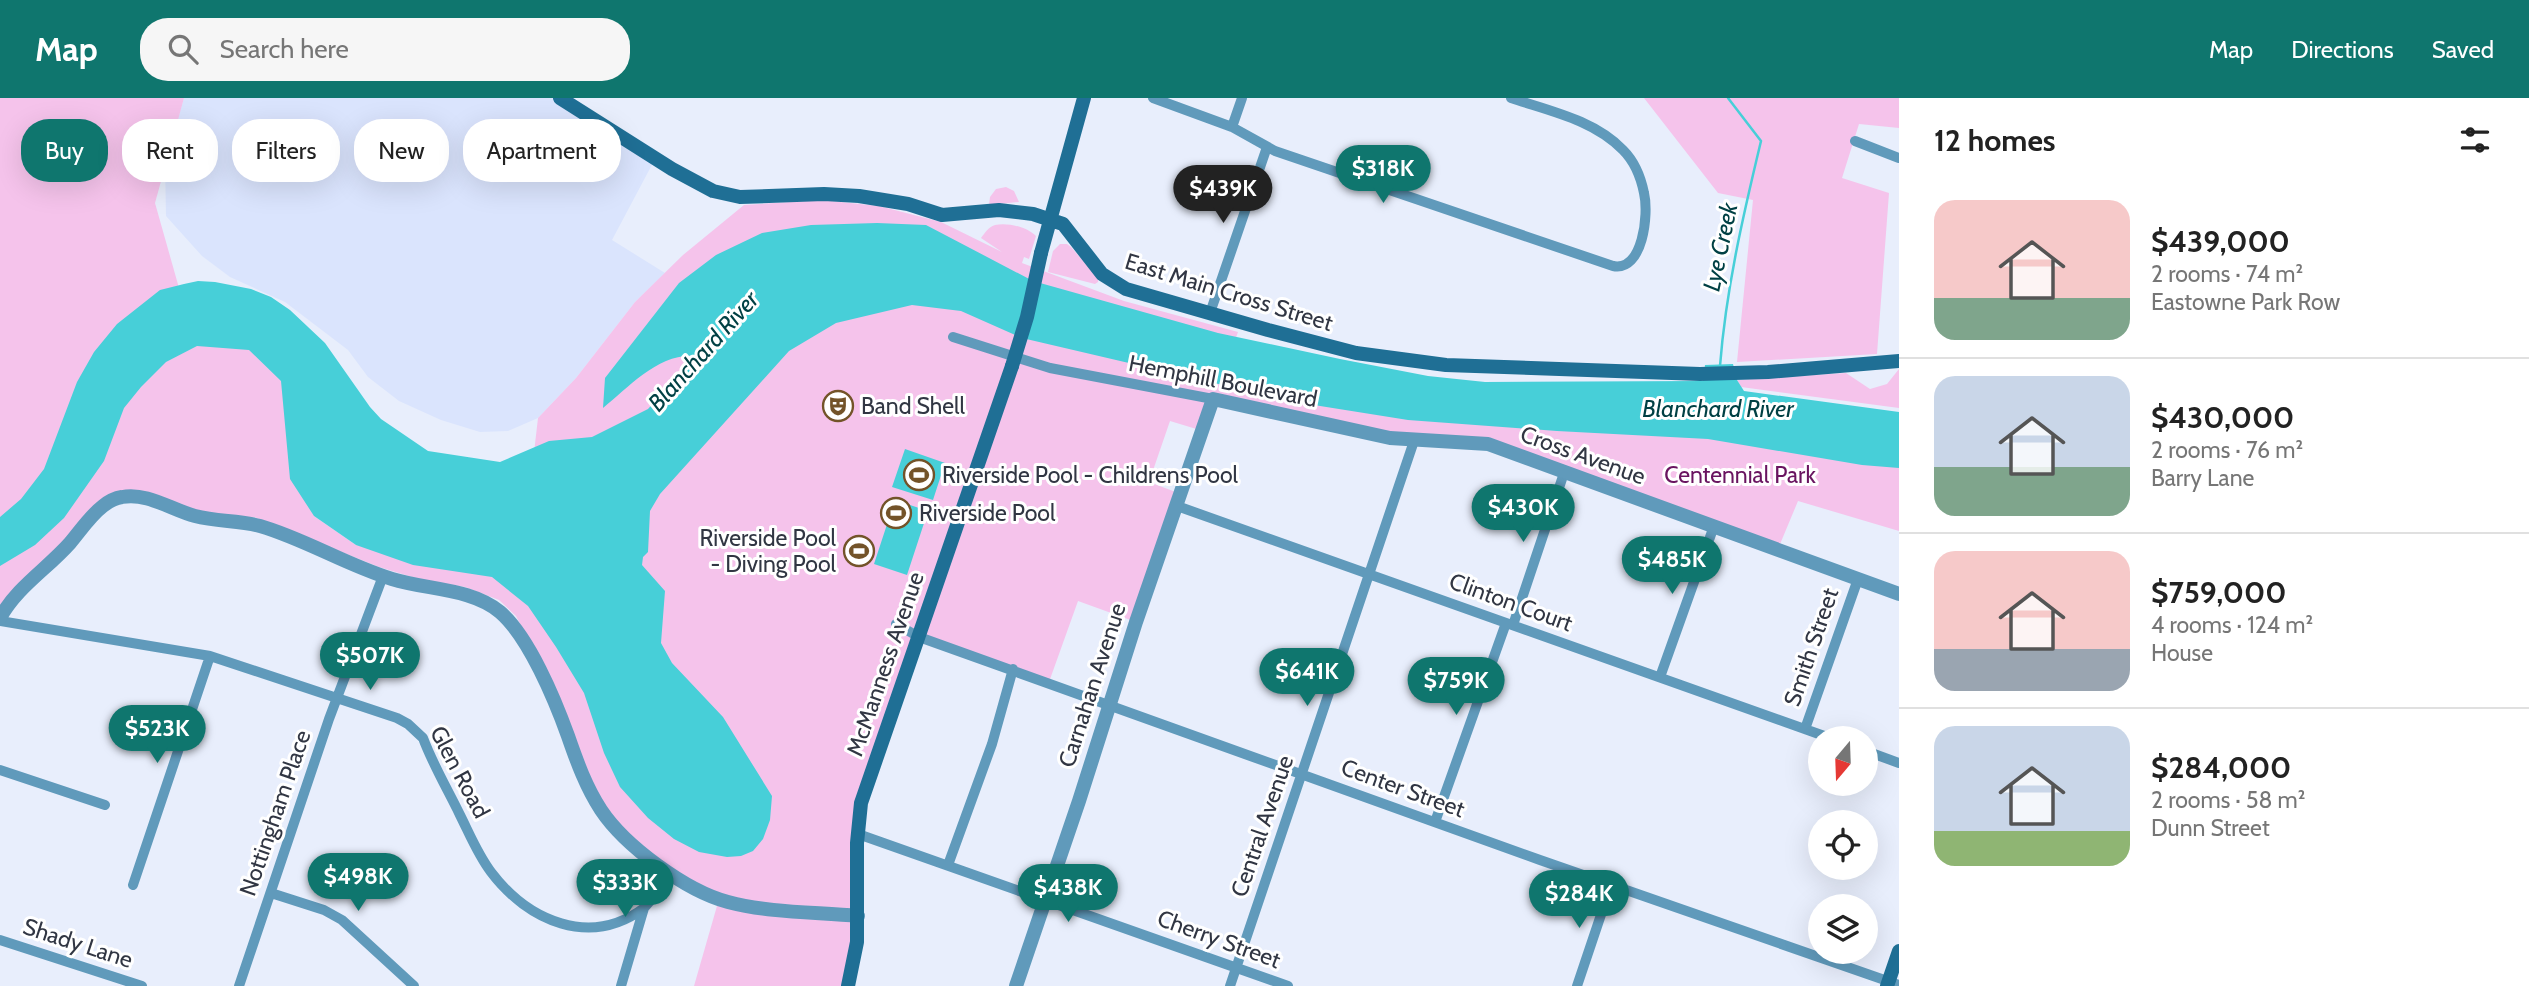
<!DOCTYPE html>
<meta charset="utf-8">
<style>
:root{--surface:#fff;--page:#f6f6f6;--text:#222;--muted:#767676;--line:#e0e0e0;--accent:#0f766e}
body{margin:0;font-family:Cabin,sans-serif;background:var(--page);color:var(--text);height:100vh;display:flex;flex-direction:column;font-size:26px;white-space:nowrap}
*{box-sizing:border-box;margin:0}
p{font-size:23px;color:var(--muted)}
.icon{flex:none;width:38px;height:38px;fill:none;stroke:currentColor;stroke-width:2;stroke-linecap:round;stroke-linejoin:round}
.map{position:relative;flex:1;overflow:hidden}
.sheet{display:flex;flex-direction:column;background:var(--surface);width:630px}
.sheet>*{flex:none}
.top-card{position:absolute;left:21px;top:21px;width:665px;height:63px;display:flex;gap:14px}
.needle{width:46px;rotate:199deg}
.tools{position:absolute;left:1808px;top:628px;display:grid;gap:14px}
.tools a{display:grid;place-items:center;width:70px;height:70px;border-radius:50%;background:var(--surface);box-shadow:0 7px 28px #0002;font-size:35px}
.price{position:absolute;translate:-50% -60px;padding:0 16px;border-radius:24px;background:var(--accent);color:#fff;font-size:23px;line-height:46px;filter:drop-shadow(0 2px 4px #0008)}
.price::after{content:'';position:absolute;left:50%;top:42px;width:21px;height:16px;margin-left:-10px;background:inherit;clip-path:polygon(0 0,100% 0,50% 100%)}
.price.active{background:#222;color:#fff}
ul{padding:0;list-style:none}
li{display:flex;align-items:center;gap:21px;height:175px;padding:0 35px}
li+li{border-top:2px solid var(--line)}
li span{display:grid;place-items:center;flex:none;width:196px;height:140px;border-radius:21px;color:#555}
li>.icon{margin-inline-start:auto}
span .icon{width:84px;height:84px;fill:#fffc;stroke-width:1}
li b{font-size:30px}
h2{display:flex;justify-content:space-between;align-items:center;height:84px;padding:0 35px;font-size:30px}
.pill{padding:0 24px;border-radius:28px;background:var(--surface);box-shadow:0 7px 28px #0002;font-size:24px;line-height:63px}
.pill.active{background:var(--accent);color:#fff}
header{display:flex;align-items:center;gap:42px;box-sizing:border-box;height:98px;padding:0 35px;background:var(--accent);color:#fff}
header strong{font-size:33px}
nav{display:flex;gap:38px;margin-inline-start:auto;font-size:24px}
.search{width:490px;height:63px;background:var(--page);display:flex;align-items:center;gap:18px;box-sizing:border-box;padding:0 24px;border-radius:28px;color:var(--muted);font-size:26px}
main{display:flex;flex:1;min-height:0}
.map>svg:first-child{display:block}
.built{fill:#dae4fd}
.green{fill:#f5c3eb}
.water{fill:#47cfd8}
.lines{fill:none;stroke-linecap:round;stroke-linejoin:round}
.stream{stroke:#47cfd8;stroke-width:2.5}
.minor{stroke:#609abb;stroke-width:10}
.tertiary{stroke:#609abb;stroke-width:14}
.secondary{stroke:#1f6f95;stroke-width:14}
.secondary-bridge{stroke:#1f6f95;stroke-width:14}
.labels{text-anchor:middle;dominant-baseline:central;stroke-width:6;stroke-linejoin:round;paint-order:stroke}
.street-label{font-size:23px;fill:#313643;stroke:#fff}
.poi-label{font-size:23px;fill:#313643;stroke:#fff;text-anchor:start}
.park-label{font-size:23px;fill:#691460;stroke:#fff}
.water-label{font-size:24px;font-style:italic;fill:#004044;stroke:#fff}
</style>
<header>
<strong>Map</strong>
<div class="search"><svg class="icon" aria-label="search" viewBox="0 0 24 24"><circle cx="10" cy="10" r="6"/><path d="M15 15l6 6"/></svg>Search here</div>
<nav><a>Map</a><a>Directions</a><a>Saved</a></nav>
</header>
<main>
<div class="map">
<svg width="1899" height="888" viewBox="0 0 1899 888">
<rect width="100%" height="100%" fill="#e8eefc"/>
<path class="built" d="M 184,0 L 560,0 L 655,61 L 612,142 L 665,175 L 635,204 L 576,280 L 538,320 L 508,333 L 480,334 L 441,322 L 399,303 L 368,279 L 348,252 L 285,204 L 230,179 L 202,158 L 166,118 L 165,64 Z"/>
<path class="green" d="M 0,0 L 184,0 L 155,105 L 179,190 L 290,256 L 314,418 L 356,447 L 527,415 L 538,320 L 576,280 L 635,204 L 683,157 L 744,107 L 822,102 L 879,108 L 941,124 L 1002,154 L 981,140 C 985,135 988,129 995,127 C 1007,124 1027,129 1036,138 L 1029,161 L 1024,159 L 1022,165 L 1124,203 L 1238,234 L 1228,262 L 1899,342 L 1899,433 L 1798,403 L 1778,451 L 1488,346 L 1414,343 L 1214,301 L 1203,333 L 1170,323 L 1149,384 L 1181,396 L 1136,524 L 1078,503 L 1049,584 L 919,539 L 861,705 L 848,888 L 694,888 L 719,801 L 681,782 L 602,713 L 530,545 L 516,518 L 499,502 L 465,489 L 422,482 L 379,469 L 254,419 L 241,424 L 116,401 L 0,520 Z
M 1644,0 L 1899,0 L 1899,30 L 1859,26 L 1842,80 L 1889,95 L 1877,256 L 1737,264 L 1753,102 L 1718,95 Z
M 1006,89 L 1014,93 L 1019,104 L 989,107 L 990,99 L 996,91 Z
M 1060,146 L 1067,146 L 1071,149 L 1098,180 L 1098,184 L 1095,186 L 1048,174 L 1053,153 Z
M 1899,271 L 1899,310 L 1741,289 L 1737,282 L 1846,275 L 1870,291 L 1887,286 Z"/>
<path class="water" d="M 877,125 L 926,127 L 1033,183 L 1218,235 L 1340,261 L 1428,278 L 1485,284 L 1703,283 L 1705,267 L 1733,266 L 1737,282 L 1744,293 L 1899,314 L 1899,370 L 1862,367 L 1708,341 L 1557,333 L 1408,322 L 1295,304 L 1022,240 L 961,213 L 912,207 L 836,225 L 789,253 L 660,396 L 650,413 L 648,454 L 643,459 L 642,467 L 665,493 L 661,545 L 672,565 L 723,619 L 772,698 L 770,722 L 763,741 L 753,753 L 741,758 L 727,759 L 699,754 L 674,741 L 648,720 L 620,689 L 604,655 L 584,595 L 556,549 L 528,508 L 492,479 L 413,467 L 356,447 L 314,418 L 290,381 L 281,283 L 249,252 L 197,248 L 166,264 L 141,289 L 124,310 L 104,363 L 64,420 L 35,447 L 0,468 L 0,419 L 21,401 L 44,371 L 77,284 L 94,254 L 117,226 L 160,192 L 184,186 L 198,183 L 215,184 L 251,191 L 271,199 L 290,212 L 325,245 L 370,309 L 381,321 L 428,353 L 500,364 L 549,343 L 592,339 L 648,311 L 695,258 C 659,255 629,289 603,310 L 605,280 L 679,185 L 716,157 L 762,135 L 811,127 Z
M 905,351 L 945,365 L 933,402 L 892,389 Z
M 895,402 L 928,413 L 907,477 L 874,466 Z
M 853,441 L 871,447 L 866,465 L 847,459 Z"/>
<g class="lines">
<path class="stream" d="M 1720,268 C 1726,191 1743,118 1761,43 L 1728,0"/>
<path class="minor" d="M 1153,0 L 1232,29 L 1275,53 L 1613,168 C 1643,174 1649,116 1644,95 C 1641,80 1634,63 1623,52 C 1594,22 1550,13 1511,0
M 1232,29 L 1242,0
M 1855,43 L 1899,60
M 1210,215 L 1267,49
M 953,239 L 1050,270 L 1213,301
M 1177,408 L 1830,640
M 0,523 L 210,558 L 397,620 L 408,626 L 423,640 C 433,667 448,692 460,717 C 470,737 478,757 491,774 C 528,823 590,850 644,810
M 896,526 L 919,539 L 1540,762 L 1899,887
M 1513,527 L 1564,375
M 1660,579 L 1714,428
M 1805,631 L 1858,481
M 1866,653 L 1899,665
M 0,672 L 105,707
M 1435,724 L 1506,525
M 858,736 L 1288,888
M 948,767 L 992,646 L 1013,571
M 133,787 L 210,558
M 271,795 L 324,812 L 342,822 L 414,888
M 0,842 L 142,888
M 239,888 L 329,621 L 383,478
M 621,888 L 644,810 L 673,777
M 1230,888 L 1414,343
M 1577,888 L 1611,787"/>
<path class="tertiary" d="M 0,520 C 17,489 47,471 70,445 C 81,432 90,418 103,408 C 108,404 116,400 122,399 C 147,394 172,412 195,418 C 217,424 239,422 260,428 C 305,441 346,467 392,481 C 427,492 471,490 500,514 C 529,539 555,602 568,638 C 577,664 586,689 601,712 C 625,748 686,793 728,804 C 770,815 815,814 858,818
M 1016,888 L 1079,703 L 1136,524 L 1213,301 L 1390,340 L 1488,346 L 1899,496"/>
<path class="secondary" d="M 560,0 L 672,71 L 713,93 L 740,99 L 824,96 L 859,98 L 908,106 L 942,117 L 999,112 L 1033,116 L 1063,126 L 1102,176 L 1126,191 L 1268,232 L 1356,255 L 1446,267 L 1700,276 L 1768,274 L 1899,263
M 1041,155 L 1084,0
M 848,888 L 857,844 L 857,745 L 861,705 L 1012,268
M 1887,888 L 1899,853"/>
<path class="secondary-bridge" d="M 1012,268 L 1027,219 L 1041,155"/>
</g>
<defs>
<g id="theatre-ring" transform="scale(1.575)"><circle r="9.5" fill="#fff" stroke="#735329" stroke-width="1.5"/><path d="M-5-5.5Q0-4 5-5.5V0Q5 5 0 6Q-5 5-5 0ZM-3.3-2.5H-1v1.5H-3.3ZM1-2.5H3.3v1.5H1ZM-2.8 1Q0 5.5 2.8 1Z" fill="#735329"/></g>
<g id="stadium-ring" transform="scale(1.575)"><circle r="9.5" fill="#fff" stroke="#735329" stroke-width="1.5"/><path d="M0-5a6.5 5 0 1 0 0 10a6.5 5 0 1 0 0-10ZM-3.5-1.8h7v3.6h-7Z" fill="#735329"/></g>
</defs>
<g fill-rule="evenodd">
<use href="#theatre-ring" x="838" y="308"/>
<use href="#stadium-ring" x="919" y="377"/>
<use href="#stadium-ring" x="896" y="415"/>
<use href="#stadium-ring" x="859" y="453"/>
</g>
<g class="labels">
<g class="street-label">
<text transform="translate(1229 194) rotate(17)">East Main Cross Street</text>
<text transform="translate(1223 283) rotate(11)">Hemphill Boulevard</text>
<text transform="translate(1583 357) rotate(20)">Cross Avenue</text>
<text transform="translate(1511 504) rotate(20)">Clinton Court</text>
<text transform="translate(1811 549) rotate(-71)">Smith Street</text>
<text transform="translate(885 566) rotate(-71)">McManness Avenue</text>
<text transform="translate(1092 587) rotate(-72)">Carnahan Avenue</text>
<text transform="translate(460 674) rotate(62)">Glen Road</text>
<text transform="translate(1403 690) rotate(20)">Center Street</text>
<text transform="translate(275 715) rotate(-71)">Nottingham Place</text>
<text transform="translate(1262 728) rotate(-71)">Central Avenue</text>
<text transform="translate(1219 841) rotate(20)">Cherry Street</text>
<text transform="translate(78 845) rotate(18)">Shady Lane</text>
</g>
<g class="poi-label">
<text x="861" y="308">Band Shell</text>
<text x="942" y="377">Riverside Pool - Childrens Pool</text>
<text x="919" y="415">Riverside Pool</text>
<text x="836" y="440" text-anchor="end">Riverside Pool<tspan x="836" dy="26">- Diving Pool</tspan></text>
</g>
<g class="park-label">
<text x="1740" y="377">Centennial Park</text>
</g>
<g class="water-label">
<text transform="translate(1720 149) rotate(-78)">Lye Creek</text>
<text transform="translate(703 253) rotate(-48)">Blanchard River</text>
<text x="1718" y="310">Blanchard River</text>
</g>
</g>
</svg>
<div class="tools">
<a><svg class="needle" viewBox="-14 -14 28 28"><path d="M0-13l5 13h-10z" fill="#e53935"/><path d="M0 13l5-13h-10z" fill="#767676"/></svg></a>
<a><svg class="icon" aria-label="locate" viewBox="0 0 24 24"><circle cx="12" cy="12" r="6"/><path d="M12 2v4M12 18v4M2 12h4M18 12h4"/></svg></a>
<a><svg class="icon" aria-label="layers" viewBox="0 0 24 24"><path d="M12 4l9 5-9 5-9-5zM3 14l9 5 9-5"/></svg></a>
</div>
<b class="price" style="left:1383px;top:107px">$318K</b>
<b class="price active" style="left:1223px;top:127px">$439K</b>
<b class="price" style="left:1523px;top:446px">$430K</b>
<b class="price" style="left:1672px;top:498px">$485K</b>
<b class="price" style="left:370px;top:594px">$507K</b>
<b class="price" style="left:1307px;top:610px">$641K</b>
<b class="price" style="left:1456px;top:619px">$759K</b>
<b class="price" style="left:157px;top:667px">$523K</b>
<b class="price" style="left:358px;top:815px">$498K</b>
<b class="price" style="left:625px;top:821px">$333K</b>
<b class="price" style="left:1068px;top:826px">$438K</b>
<b class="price" style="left:1579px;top:832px">$284K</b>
<div class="top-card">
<a class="pill active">Buy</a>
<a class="pill">Rent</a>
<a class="pill">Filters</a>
<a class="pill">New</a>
<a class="pill">Apartment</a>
</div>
</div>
<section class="sheet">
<h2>12 homes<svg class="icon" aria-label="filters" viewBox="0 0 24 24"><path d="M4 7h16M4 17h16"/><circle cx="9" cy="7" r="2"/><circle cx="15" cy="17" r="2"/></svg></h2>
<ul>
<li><span style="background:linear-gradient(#f6c9c9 70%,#7fa58c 0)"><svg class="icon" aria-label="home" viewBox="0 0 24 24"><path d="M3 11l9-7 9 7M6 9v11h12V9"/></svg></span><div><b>$439,000</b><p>2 rooms · 74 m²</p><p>Eastowne Park Row</p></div></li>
<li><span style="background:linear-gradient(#c9d6e8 65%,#7fa58c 0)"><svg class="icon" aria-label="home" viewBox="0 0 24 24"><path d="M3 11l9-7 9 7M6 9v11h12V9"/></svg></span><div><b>$430,000</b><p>2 rooms · 76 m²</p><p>Barry Lane</p></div></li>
<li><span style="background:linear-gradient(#f6c9c9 70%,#9aa5b1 0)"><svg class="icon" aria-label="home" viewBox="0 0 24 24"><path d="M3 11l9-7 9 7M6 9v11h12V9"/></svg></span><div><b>$759,000</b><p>4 rooms · 124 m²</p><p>House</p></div></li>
<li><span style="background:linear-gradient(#c9d6e8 75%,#8fb573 0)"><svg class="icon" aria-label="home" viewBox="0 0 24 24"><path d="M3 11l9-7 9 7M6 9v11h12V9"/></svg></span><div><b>$284,000</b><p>2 rooms · 58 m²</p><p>Dunn Street</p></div></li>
</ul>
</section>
</main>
